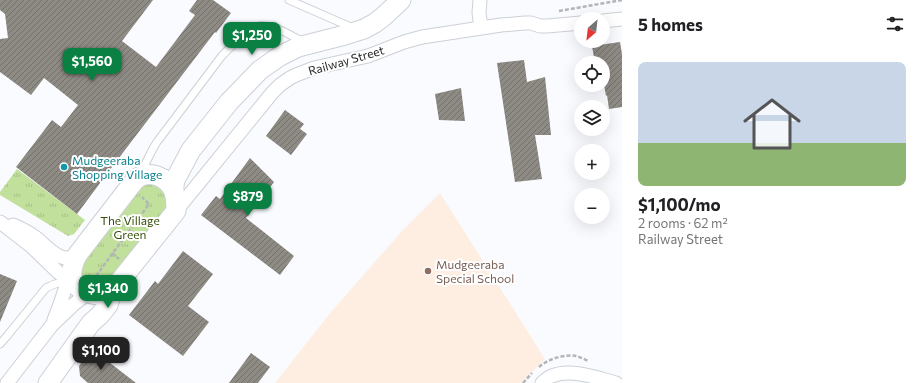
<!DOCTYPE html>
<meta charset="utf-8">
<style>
:root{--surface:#fff;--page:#f6f6f6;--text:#202124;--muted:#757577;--accent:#0b8043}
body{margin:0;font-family:Commissioner,sans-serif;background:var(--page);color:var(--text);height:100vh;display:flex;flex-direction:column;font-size:15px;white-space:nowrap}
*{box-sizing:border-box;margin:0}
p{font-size:13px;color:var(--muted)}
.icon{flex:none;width:22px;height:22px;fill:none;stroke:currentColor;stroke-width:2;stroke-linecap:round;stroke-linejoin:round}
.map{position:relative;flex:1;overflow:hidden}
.sheet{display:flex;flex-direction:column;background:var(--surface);width:300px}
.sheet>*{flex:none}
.needle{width:26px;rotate:208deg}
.controls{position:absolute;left:574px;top:12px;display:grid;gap:8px}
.controls a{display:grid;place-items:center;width:36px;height:36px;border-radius:50%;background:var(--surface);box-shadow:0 4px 16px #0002;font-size:20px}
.price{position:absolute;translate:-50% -34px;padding:0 9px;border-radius:8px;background:var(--accent);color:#fff;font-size:13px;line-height:26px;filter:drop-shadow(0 1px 2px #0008)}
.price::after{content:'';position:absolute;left:50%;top:24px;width:12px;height:9px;margin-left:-6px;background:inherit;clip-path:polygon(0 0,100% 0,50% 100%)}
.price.active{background:#222;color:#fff}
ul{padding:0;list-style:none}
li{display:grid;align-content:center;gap:8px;height:212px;padding:0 16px}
li span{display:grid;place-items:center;height:124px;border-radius:8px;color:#555}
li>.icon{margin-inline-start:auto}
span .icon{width:72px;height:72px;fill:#fffc;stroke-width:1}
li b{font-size:17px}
h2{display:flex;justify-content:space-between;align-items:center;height:48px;padding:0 16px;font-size:17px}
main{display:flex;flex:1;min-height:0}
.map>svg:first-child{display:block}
.education{fill:#feeee1}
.grass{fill:url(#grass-tufts)}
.building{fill:url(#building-hatch)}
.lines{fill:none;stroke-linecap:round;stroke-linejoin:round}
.lane-casing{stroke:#ccd0d7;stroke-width:9}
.street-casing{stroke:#ccd0d7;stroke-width:15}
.secondary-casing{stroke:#ccd0d7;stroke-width:21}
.path{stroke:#b4b5b9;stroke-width:2.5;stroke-dasharray:4 2;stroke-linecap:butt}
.lane{stroke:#fff;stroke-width:7}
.street{stroke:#fff;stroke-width:13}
.secondary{stroke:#fff;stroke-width:19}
.culture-dot{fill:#0f9aa8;stroke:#fff;stroke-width:1.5}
.education-dot{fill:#8d6e63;stroke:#fff;stroke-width:1.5}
.labels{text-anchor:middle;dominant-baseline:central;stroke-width:4;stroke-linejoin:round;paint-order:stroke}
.street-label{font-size:12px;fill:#252628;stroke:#fff}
.culture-label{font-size:12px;fill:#0d838f;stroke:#fff;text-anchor:start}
.park-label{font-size:12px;fill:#354d09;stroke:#fff}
.education-label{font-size:12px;fill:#785e54;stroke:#fff;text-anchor:start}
</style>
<main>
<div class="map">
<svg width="622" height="383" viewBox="0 0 622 383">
<defs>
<pattern id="grass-tufts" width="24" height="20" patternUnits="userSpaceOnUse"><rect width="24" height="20" fill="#c0e09b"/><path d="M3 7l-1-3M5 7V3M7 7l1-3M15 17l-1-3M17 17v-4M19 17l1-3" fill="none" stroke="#a5c086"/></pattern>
<pattern id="building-hatch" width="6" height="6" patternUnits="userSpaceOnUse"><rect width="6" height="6" fill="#8e8a84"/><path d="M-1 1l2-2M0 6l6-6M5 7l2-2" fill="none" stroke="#74716c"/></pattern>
</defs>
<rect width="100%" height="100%" fill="#f9fbff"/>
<path class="education" d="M 440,193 L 545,359 L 521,383 L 275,383 L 331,312 L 402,231 Z"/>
<path class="grass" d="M 17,169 L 85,220 L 74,234 L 68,236 L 0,195 L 0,192 Z
M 150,182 L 163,189 L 169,204 L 150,235 L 101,288 C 85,281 79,281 80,262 L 137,186 Z"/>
<path class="building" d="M 0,0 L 153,0 L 122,41 L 156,67 L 195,15 L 189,11 L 197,0 L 213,0 L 231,13 L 216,33 L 215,32 L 112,167 L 77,214 L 16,167 L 52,120 L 61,127 L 78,105 L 44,78 L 31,95 L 0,72 L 0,39 L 8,38 L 5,14 L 0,10 Z
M 620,42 L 622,54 L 622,107 L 609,109 L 607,95 L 606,96 L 603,79 L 603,63 L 595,63 L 592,46 Z
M 524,60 L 527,82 L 545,77 L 551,135 L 535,135 L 542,179 L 515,182 L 497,63 Z
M 461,88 L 465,121 L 439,120 L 435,94 Z
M 285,110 L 304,124 L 300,129 L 307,134 L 291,155 L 266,136 Z
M 250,158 L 274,182 L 246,218 L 294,256 L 280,275 L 201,215 L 216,196 L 220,199 Z
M 183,251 L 213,274 L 188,306 L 209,322 L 183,356 L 129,315 L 155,281 L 158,284 Z
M 0,274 L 17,281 L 0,322 Z
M 92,349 L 136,383 L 88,383 L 80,376 L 79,366 Z
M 251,353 L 270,367 L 258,383 L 229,383 Z"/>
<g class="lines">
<g class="lane-casing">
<path id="lane" d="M 289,0 L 353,28
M 140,173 C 147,163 150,152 157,142 L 221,57 C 227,50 234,44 241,37 C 245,34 248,30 253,28 C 268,20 290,35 303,42
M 0,344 L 7,336 L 46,288 C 54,284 61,281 70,283"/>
</g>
<g class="street-casing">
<path id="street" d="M 480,0 L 479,13 L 481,27
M 603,21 L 622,19
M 176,211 L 272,93 L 280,85 L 290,78 L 296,75 L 314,68 L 368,56 L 404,42 L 422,37 L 501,25 L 525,23 L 531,23 L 540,26 L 547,26 L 581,23
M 0,222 L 31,246 L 59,273 L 76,285
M 13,225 C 20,228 28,232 35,237 C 47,246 62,267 78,254
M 54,320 L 59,307 L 71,272
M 7,383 L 52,325 L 74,304 L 88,293
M 542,383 C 545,380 548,377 552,376 C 571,368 597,378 616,383"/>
</g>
<g class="secondary-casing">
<path id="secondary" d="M 174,193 L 174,186 L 175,180 L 191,150 L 229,102 L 260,70 L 280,56 L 298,47 L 345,35 L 364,29 L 375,23 L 384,16 L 401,0
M 48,383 L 91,323 L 100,315 L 108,305 L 112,293 L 116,286 L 176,211 C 176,204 176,198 174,192 C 168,177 148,168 135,180 L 78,254 C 73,262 70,273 73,281 C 75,285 79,288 82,290 C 95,297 106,297 116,286"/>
</g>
<path class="path" d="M 559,11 L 622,0
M 112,253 L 119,259
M 96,276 L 149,204 L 142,197
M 539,367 C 548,359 564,354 576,356 C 580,357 584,359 588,361
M 523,383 L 532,373"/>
<use href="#lane" class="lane"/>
<use href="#street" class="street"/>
<use href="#secondary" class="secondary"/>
</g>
<circle class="culture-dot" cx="64" cy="167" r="4"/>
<circle class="education-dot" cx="428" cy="271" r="4"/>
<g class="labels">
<g class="street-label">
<text transform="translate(346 60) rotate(-16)">Railway Street</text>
</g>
<g class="culture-label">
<text x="72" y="160">Mudgeeraba<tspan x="72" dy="14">Shopping Village</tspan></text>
</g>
<g class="park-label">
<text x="130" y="220">The Village<tspan x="130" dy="14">Green</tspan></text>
</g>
<g class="education-label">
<text x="436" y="264">Mudgeeraba<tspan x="436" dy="14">Special School</tspan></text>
</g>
</g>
</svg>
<div class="controls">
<a><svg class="needle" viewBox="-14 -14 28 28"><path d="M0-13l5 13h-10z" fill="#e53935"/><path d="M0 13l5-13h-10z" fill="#757577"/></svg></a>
<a><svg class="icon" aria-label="locate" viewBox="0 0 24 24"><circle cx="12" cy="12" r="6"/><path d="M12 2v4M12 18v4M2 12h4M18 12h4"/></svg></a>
<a><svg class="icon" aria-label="layers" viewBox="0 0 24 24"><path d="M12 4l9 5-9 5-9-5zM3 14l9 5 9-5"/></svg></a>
<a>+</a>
<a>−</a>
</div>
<b class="price" style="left:252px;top:56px">$1,250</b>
<b class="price" style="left:92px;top:82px">$1,560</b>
<b class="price" style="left:248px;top:217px">$879</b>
<b class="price" style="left:108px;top:309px">$1,340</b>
<b class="price active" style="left:101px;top:371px">$1,100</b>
</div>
<section class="sheet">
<h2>5 homes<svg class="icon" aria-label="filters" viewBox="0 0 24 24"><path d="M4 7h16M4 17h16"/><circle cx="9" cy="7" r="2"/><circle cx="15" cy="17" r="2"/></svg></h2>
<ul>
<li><span style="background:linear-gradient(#c9d6e8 65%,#8fb573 0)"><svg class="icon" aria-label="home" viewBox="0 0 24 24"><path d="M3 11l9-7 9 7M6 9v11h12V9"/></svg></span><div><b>$1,100/mo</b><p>2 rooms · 62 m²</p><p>Railway Street</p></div></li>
</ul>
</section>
</main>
